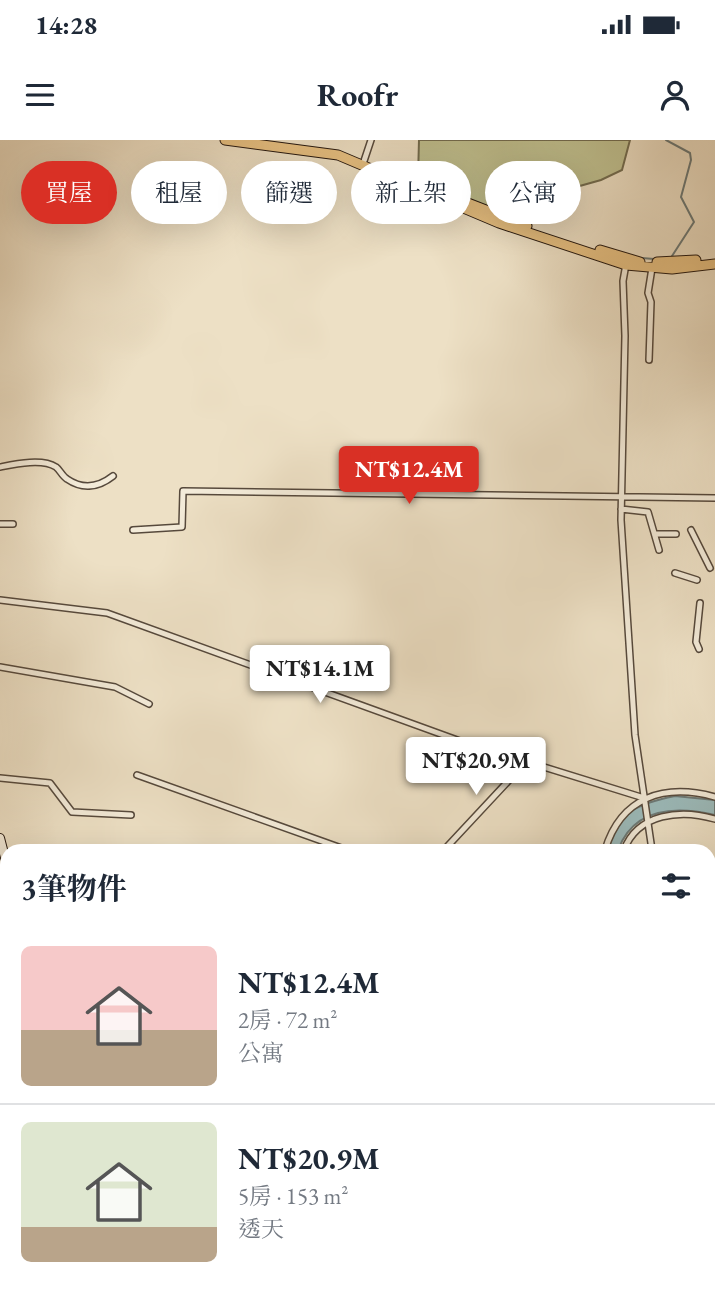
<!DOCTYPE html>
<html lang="zh-TW">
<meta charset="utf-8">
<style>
:root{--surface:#fff;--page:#f6f6f7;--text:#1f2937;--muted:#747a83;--line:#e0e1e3;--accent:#d93025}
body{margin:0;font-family:"EB Garamond","Noto Serif TC",serif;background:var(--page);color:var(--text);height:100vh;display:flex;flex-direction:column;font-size:26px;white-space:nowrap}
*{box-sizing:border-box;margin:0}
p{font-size:23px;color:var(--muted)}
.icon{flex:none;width:38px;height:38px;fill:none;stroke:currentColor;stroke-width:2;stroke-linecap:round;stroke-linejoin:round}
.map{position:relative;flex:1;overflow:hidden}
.details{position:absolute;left:0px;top:704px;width:716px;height:450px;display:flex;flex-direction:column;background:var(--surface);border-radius:21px 21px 0 0;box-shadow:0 7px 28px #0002}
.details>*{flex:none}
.banner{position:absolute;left:21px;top:21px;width:674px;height:63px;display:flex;gap:14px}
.price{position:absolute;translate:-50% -60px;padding:0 16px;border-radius:7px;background:#fff;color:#222;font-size:23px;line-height:46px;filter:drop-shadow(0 2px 4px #0008)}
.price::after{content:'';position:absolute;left:50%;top:42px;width:21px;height:16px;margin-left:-10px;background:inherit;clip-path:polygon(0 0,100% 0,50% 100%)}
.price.on{background:var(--accent);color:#fff}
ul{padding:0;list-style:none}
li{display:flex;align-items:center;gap:21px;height:175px;padding:0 21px}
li+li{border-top:2px solid var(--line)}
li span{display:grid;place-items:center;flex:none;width:196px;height:140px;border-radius:10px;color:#555}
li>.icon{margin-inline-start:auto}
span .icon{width:84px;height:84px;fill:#fffc;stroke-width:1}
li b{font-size:30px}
h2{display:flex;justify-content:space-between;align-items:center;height:84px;padding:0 21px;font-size:30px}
.tag{padding:0 24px;border-radius:32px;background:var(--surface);box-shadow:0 7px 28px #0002;font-size:24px;line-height:63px}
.tag.on{background:var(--accent);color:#fff}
.status{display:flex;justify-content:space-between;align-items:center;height:49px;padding:0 35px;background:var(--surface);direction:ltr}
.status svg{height:19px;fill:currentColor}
header{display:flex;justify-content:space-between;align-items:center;height:91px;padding:0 21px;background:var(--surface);font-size:32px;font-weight:700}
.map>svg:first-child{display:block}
.green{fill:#bfc090;stroke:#726c50;stroke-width:2}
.water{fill:#9bbbbc;stroke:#6b7977;stroke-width:2}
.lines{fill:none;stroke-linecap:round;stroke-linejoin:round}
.stream{stroke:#6b7977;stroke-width:2}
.street-casing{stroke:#56493c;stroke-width:8}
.secondary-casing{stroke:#24170f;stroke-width:10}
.primary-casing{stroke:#24170f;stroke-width:11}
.street{stroke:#f3ebd9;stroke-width:5}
.secondary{stroke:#f3ebd9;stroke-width:8}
.primary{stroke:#e6c082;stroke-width:9}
</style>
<div class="status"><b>14:28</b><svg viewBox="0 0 49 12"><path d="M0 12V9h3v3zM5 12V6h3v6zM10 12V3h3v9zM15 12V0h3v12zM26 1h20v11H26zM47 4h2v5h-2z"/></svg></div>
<header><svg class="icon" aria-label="menu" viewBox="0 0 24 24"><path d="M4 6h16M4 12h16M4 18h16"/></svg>Roofr<svg class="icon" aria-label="person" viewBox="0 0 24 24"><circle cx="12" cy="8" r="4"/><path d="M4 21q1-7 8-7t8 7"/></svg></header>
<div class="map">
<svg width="715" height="1153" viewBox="0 0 715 1153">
<rect width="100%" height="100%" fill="#ede0c5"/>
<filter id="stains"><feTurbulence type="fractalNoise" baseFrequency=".00286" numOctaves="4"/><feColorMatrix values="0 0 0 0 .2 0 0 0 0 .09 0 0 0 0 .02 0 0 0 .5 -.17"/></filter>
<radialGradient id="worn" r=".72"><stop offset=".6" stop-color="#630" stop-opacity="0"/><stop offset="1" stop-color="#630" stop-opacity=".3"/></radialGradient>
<path class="green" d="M 419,0 L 630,0 L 622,30 L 601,40 L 537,58 L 505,75 L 418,38 Z"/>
<path class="water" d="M 675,656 L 715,660 L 715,675 C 676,666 634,667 618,710 L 608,710 C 616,671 640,663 675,656 Z"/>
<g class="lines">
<path class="stream" d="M 666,0 L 690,13 L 691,20 L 681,57 L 694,82 L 672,116
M 642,118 L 654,119
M 5,727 L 7,736
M 447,1153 L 447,1146"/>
<g class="street-casing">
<path id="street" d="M 363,24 L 371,0
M 626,124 L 623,141 L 625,196 L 621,380 L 635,595 L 652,710
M 649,220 L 651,162 L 648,153 L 652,128
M 0,327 C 15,324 42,318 56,327 C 60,330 62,336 67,339 C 83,350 99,347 113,336
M 621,369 L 648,372 L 659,410
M 0,384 L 13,384
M 133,390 L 182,387 L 183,351 L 715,358
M 691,390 L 710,428
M 655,394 L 676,394
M 675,433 L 697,440
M 0,460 L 107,473 L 460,601 L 644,658
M 699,509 L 696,502 L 700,463
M 0,527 L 115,547 L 149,564
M 137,635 L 347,710
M 0,638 L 50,643 L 72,672 L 131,675
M 444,710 L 527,621
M 605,710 C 621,657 664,643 715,657
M 624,710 C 638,673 681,669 715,679
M 709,756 L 715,755
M 0,832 L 7,830
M 709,988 L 715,987
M 0,989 L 7,987
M 709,1084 L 715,1127
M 591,1153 L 592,1146
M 610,1153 L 611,1146"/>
</g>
<g class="secondary-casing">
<path id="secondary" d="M 0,698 L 7,725
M 120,1146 L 122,1153"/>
</g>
<g class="primary-casing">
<path id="primary" d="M 225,0 L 338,15 L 499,83 L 626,125 L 672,129 L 715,124
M 465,62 L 527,86
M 600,110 L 640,122
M 657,122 L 696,120"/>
</g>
<use href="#street" class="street"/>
<use href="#secondary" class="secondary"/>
<use href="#primary" class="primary"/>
</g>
<rect width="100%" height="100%" filter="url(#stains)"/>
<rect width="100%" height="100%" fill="url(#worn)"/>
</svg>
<b class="price on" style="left:409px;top:366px">NT$12.4M</b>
<b class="price" style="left:320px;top:565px">NT$14.1M</b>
<b class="price" style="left:476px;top:657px">NT$20.9M</b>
<div class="banner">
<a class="tag on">買屋</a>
<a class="tag">租屋</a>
<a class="tag">篩選</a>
<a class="tag">新上架</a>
<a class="tag">公寓</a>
</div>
<section class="details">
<h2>3筆物件<svg class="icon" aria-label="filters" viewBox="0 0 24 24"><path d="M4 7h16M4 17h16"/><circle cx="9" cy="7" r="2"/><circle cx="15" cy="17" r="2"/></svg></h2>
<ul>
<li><span style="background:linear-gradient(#f6c9c9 60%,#b9a48a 0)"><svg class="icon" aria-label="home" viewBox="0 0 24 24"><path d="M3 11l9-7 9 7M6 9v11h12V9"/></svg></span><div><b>NT$12.4M</b><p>2房 · 72 m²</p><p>公寓</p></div></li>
<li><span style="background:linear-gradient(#dfe7d0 75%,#b9a48a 0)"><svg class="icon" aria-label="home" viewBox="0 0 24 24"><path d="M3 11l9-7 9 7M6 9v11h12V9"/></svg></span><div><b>NT$20.9M</b><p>5房 · 153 m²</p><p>透天</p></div></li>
</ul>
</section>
</div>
